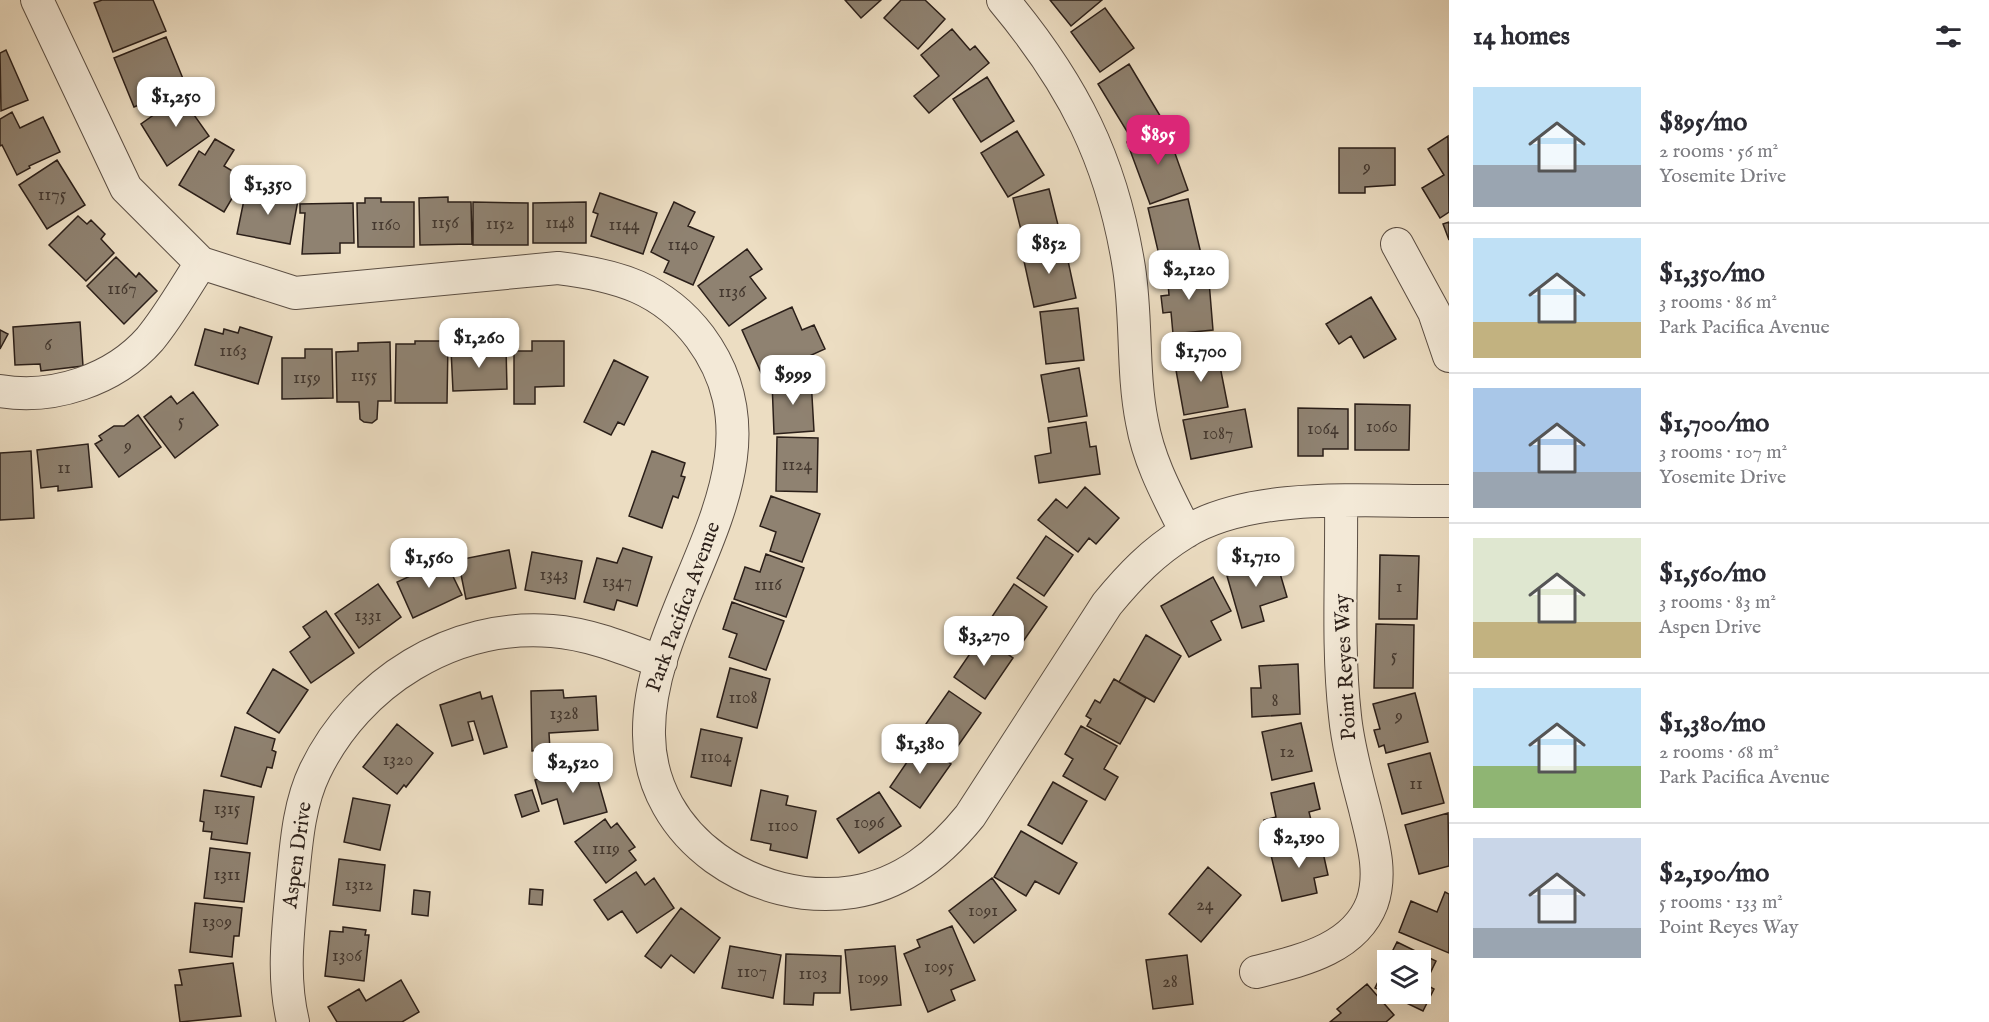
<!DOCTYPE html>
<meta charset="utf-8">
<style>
:root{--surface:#fff;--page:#f2f2f3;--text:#2b2b33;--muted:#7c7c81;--line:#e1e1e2;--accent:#db2777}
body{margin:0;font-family:"IM FELL English",serif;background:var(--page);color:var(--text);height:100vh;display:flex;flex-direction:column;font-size:22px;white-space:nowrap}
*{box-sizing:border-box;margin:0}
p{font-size:20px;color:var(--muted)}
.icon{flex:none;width:33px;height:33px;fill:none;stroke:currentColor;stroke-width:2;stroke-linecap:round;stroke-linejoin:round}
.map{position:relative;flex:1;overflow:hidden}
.side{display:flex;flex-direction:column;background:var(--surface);width:540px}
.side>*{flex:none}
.tools{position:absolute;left:1377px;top:950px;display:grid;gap:12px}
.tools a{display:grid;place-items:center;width:54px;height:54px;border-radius:0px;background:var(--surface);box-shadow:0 6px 24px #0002;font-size:30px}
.price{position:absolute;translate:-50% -51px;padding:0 14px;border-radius:12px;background:#fff;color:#222;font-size:20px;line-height:39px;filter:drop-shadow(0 2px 3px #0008)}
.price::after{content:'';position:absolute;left:50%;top:36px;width:18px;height:14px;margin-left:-9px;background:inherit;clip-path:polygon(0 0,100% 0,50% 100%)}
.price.selected{background:var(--accent);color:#fff}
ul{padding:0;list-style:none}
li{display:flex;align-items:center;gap:18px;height:150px;padding:0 24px}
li+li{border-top:2px solid var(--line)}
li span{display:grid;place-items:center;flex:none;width:168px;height:120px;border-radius:0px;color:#555}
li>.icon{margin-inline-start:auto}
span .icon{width:72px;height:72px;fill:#fffc;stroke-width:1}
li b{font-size:26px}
h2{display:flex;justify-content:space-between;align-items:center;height:72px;padding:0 24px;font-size:26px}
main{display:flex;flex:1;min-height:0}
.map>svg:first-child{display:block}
.building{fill:#8f8271;stroke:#2b1f19;stroke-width:1.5}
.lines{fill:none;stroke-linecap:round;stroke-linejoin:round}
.minor-casing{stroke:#5b4e43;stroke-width:34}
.minor{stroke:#f3e9d7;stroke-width:32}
.labels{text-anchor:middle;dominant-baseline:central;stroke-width:5;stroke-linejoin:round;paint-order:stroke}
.number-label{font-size:18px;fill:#44382f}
.street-label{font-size:21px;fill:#2b1f19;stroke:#f3e9d7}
</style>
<main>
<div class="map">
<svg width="1449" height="1022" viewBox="0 0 1449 1022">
<rect width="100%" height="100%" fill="#ecddc2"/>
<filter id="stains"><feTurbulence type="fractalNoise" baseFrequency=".00333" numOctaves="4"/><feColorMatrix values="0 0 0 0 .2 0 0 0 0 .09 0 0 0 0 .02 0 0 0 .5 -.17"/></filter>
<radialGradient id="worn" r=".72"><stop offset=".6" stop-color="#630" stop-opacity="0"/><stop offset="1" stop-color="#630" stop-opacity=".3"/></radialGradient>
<path class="building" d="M 102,0 L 153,0 L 166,31 L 113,52 L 94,3 Z
M 845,0 L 881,0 L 861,18 Z
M 901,0 L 925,0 L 945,19 L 918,49 L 884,18 Z
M 1050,0 L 1102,0 L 1071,26 Z
M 1105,8 L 1134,48 L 1100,72 L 1071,32 Z
M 952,29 L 970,50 L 975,46 L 989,63 L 929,113 L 914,96 L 939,76 L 921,55 Z
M 166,37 L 186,86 L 134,107 L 114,58 Z
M 6,50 L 28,100 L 1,111 L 0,53 Z
M 1129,64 L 1162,119 L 1131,138 L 1098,84 Z
M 987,77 L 1014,121 L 981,142 L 953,99 Z
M 186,92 L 189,97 L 194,93 L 204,108 L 194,115 L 209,136 L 167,166 L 141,124 Z
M 12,112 L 20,128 L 43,117 L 60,152 L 29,166 L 30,168 L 17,175 L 2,145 L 0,146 L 0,119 Z
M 1166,128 L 1188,190 L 1150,204 L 1127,142 Z
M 1017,131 L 1044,175 L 1008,197 L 981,153 Z
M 1448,136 L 1449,212 L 1440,218 L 1422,188 L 1444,175 L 1428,149 Z
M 215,139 L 234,150 L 224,166 L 244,178 L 224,212 L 179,185 L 199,151 L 205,155 Z
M 1339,148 L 1395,148 L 1395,185 L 1365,187 L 1365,193 L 1339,193 Z
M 57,160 L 85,205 L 47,229 L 19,185 Z
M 249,187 L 289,195 L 289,198 L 298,200 L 290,244 L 237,234 L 245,195 L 248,195 Z
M 1049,189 L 1061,237 L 1025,246 L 1013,198 Z
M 600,193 L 657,213 L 643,254 L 591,236 L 598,214 L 593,212 Z
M 448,197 L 448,202 L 471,202 L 472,244 L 420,245 L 419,198 Z
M 365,198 L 381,198 L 381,202 L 414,202 L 414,247 L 358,247 L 357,203 L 365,203 Z
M 1188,199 L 1203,262 L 1163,272 L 1148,208 Z
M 473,202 L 528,203 L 528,245 L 473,245 Z
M 586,202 L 586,243 L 533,243 L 533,203 Z
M 674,202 L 695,212 L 688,226 L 714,237 L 693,285 L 664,272 L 669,261 L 651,252 Z
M 353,203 L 354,243 L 340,243 L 340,253 L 302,254 L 305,213 L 300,213 L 300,204 Z
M 78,216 L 87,224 L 91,220 L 105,234 L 101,239 L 114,253 L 86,281 L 49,245 Z
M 1449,222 L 1449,240 L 1443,224 Z
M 1064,242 L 1076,298 L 1034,307 L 1022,252 Z
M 747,249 L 762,269 L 750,277 L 766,298 L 729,326 L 698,286 Z
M 116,257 L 136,277 L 139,273 L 157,291 L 124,324 L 87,286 Z
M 1208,269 L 1213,330 L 1173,334 L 1171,312 L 1163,313 L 1161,296 L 1169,295 L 1167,273 Z
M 1371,297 L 1396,339 L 1364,358 L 1351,336 L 1339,344 L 1326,324 Z
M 792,307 L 802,330 L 814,325 L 825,349 L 763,377 L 742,330 Z
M 1078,308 L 1084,360 L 1046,364 L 1040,312 Z
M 80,322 L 83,366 L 41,371 L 40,364 L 15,365 L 13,327 Z
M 240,327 L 272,337 L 258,384 L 195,365 L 205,329 L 223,334 L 224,329 L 238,333 Z
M 0,330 L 8,334 L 0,349 Z
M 415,341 L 448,341 L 447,403 L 395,403 L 396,344 L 415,344 Z
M 532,341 L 564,341 L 564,386 L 535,387 L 535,404 L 514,404 L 514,351 L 532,351 Z
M 390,342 L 391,401 L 378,401 L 377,419 L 372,423 L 364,422 L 360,419 L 359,402 L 337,402 L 336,352 L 358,351 L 358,343 Z
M 506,347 L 507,389 L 453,391 L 451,349 Z
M 305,349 L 332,349 L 333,398 L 282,399 L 282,358 L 305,358 Z
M 1217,351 L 1228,407 L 1184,415 L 1174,359 Z
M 614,360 L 648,377 L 624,425 L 618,422 L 611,435 L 584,422 Z
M 1079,368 L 1087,416 L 1049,422 L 1041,375 Z
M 811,379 L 814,431 L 774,434 L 772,381 Z
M 193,392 L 218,425 L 175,458 L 144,417 L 171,396 L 177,404 Z
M 1355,404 L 1410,405 L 1409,450 L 1355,450 Z
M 1298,408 L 1348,409 L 1348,449 L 1323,449 L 1323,456 L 1298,456 Z
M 1245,409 L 1252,447 L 1191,459 L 1183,420 Z
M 138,415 L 161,447 L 119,477 L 95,444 L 102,440 L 99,436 L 114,426 L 124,426 Z
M 1086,422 L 1090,447 L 1096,446 L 1100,474 L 1039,483 L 1035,456 L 1051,453 L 1048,428 Z
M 777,437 L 818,438 L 817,492 L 776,491 Z
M 88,444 L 92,487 L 58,491 L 58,486 L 41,488 L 37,450 Z
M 31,451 L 34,518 L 0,520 L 0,453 Z
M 652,451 L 685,463 L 681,476 L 685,477 L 678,498 L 673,496 L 662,528 L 629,516 Z
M 1085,487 L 1119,518 L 1096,544 L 1089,538 L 1078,552 L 1038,520 L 1056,499 L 1067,508 Z
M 771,496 L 820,514 L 802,562 L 770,551 L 776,532 L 760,526 Z
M 1046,536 L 1073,555 L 1044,596 L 1017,578 Z
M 623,548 L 652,557 L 637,606 L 617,600 L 614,610 L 584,602 L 597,558 L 617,563 Z
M 509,550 L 516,588 L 466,599 L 458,560 Z
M 532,552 L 582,561 L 575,599 L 525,590 Z
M 1274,553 L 1287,597 L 1260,606 L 1264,621 L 1242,628 L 1227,576 L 1245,570 L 1242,563 Z
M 766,554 L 804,568 L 786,617 L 734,599 L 745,567 L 760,572 Z
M 1380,555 L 1419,556 L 1417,619 L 1379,619 Z
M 445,560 L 462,595 L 413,618 L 397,582 Z
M 1213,577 L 1231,611 L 1211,621 L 1221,640 L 1189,657 L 1161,606 Z
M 378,584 L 401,617 L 359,648 L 335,614 Z
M 1014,584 L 1047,607 L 1015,653 L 983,630 Z
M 732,602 L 784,621 L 766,670 L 729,657 L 737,634 L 723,629 Z
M 326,611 L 354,653 L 311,683 L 290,652 L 310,637 L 303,627 Z
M 1376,624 L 1414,625 L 1413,688 L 1374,688 Z
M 1146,635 L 1181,656 L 1154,702 L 1119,682 Z
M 982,636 L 1013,658 L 985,699 L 954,677 Z
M 1298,664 L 1300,714 L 1252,717 L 1251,688 L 1261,688 L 1259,666 Z
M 730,668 L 770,679 L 757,728 L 717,717 Z
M 273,669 L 308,690 L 279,733 L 247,713 Z
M 1114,679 L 1146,698 L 1120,744 L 1087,726 L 1091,719 L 1086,716 L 1095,700 L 1100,703 Z
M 563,690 L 564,698 L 596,696 L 598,730 L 549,733 L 550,750 L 532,751 L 531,691 Z
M 949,691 L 981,713 L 953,753 L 921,731 Z
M 480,692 L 482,699 L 492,696 L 507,747 L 484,754 L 474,721 L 468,722 L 473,740 L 452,746 L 440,705 Z
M 1415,693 L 1428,742 L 1386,753 L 1384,745 L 1379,747 L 1374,730 L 1380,729 L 1373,704 Z
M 1301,723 L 1312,771 L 1272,780 L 1262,732 Z
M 397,724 L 433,753 L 406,787 L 404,785 L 397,794 L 363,767 Z
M 1081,726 L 1117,746 L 1104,769 L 1118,777 L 1105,800 L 1063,776 L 1073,759 L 1065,754 Z
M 235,727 L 275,739 L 272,750 L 276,752 L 272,768 L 267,767 L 261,787 L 221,776 Z
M 701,729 L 742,738 L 731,786 L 691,777 Z
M 920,743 L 951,764 L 920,808 L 890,787 Z
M 1430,753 L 1444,803 L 1402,814 L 1388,764 Z
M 583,765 L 587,780 L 597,777 L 607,812 L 564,824 L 557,799 L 542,804 L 535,780 Z
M 1053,782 L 1087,801 L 1062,844 L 1028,825 Z
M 1314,783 L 1320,809 L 1309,812 L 1314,832 L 1269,842 L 1264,820 L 1276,817 L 1271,793 Z
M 204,790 L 254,797 L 247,844 L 211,839 L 212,832 L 203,831 L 204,822 L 200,821 Z
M 532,790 L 539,811 L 522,817 L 515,795 Z
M 761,790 L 788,796 L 786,805 L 816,811 L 807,858 L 770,850 L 771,844 L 751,840 Z
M 879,792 L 901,826 L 859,853 L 837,819 Z
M 353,798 L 390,805 L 380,850 L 344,842 Z
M 1448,813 L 1449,866 L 1419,874 L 1405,825 Z
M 605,819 L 611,828 L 617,823 L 635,847 L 629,851 L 636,860 L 606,883 L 575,842 Z
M 1021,831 L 1077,863 L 1059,894 L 1035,881 L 1026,896 L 994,877 Z
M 1320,839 L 1328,875 L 1314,878 L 1317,893 L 1282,901 L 1270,851 Z
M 210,848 L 250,853 L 244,902 L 204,898 Z
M 339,859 L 385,865 L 380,911 L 333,905 Z
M 1208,867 L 1241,895 L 1201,942 L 1169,914 Z
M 636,872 L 645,885 L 654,878 L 674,908 L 637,933 L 622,911 L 608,920 L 594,900 Z
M 992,878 L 1016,910 L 974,943 L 949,911 Z
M 530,889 L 543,890 L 542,905 L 529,904 Z
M 414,890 L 430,892 L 428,916 L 412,914 Z
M 1445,892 L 1449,894 L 1449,953 L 1399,932 L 1411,901 L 1437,912 Z
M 195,903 L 242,908 L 239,936 L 234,936 L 232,957 L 190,952 Z
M 681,908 L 720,938 L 694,973 L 671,955 L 661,968 L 645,956 Z
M 952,926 L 975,980 L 951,990 L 955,1000 L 928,1012 L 904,954 L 920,947 L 917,940 Z
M 343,927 L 366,930 L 365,935 L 369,935 L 364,981 L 325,976 L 330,931 L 343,932 Z
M 1397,942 L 1436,961 L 1425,984 L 1434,989 L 1423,1011 L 1375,988 L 1388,961 L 1388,993 L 1420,993 L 1420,960 L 1388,960 Z
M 730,946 L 781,955 L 773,998 L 722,988 Z
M 895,946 L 901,1005 L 851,1010 L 845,950 Z
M 786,954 L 841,956 L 840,993 L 814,993 L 813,1005 L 784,1004 Z
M 1187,955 L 1193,1004 L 1153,1009 L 1146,960 Z
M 233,963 L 241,1016 L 180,1022 L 175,985 L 182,985 L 179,970 Z
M 401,980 L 419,1012 L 402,1022 L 337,1022 L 328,1007 L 359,989 L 366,1001 Z
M 1367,984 L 1394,1015 L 1386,1022 L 1330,1022 L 1341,1013 L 1337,1009 Z"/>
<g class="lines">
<g class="minor-casing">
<path id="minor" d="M 37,0 L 126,188 L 201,263 L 295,293 L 558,268 C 617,275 663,288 700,337 C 797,468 646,601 649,735 C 650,839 757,907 853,892 C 903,884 940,853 970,816 L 1107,604 C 1130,576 1153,552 1184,533 C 1253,490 1370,502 1449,501
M 1003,0 C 1073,84 1112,160 1129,268 C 1137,319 1132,372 1142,422 C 1149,462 1168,496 1186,532
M 1397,244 L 1434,312 L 1449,356
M 0,391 C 53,400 114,380 150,339 C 169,316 184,289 201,263
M 1256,972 C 1299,961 1354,950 1372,903 C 1383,872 1372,839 1365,809 C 1357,778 1348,747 1345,716 C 1337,646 1342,573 1341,502
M 293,1022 C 282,976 288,933 292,886 C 296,848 298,806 315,771 C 358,682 453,623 552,631 C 590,634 626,649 661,662"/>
</g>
<use href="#minor" class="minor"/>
</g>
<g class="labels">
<g class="number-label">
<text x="1367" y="167">9</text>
<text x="52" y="195">1175</text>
<text x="445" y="223">1156</text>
<text x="560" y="223">1148</text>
<text x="500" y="224">1152</text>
<text x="386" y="225">1160</text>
<text x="624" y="225">1144</text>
<text x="683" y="245">1140</text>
<text x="122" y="289">1167</text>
<text x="732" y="292">1136</text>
<text x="48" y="345">6</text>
<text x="233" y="351">1163</text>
<text x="364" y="376">1155</text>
<text x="307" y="378">1159</text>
<text x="181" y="421">5</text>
<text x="1382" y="427">1060</text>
<text x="1323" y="429">1064</text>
<text x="1218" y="434">1087</text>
<text x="128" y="446">9</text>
<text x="797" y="465">1124</text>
<text x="64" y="468">11</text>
<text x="554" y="575">1343</text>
<text x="617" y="582">1347</text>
<text x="768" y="585">1116</text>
<text x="1399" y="587">1</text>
<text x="368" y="616">1331</text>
<text x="1394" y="656">5</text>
<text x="743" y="698">1108</text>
<text x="1275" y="701">8</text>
<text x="564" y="714">1328</text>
<text x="1399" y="716">9</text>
<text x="1287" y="752">12</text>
<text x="716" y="757">1104</text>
<text x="398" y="760">1320</text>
<text x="1416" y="784">11</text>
<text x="227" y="809">1315</text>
<text x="869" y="823">1096</text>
<text x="783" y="826">1100</text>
<text x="606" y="849">1119</text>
<text x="227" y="875">1311</text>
<text x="359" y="885">1312</text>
<text x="1205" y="905">24</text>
<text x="983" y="911">1091</text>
<text x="217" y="922">1309</text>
<text x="347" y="956">1306</text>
<text x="939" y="967">1095</text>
<text x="752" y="972">1107</text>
<text x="813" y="974">1103</text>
<text x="873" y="978">1099</text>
<text x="1170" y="982">28</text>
</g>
<g class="street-label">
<text transform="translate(684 607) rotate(-70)">Park Pacifica Avenue</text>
<text transform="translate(1346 667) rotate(-93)">Point Reyes Way</text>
<text transform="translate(298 855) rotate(-82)">Aspen Drive</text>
</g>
</g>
<rect width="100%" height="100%" filter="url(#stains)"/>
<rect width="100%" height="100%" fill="url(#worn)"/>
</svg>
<div class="tools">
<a><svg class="icon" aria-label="layers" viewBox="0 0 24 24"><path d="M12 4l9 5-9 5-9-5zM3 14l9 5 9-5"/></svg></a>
</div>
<b class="price" style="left:176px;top:128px">$1,250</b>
<b class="price selected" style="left:1158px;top:166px">$895</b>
<b class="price" style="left:268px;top:216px">$1,350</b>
<b class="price" style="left:1049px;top:275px">$852</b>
<b class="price" style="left:1189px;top:301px">$2,120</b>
<b class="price" style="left:479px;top:369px">$1,260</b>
<b class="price" style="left:1201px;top:383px">$1,700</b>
<b class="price" style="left:793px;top:406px">$999</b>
<b class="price" style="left:1256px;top:588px">$1,710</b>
<b class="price" style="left:429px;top:589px">$1,560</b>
<b class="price" style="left:984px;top:667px">$3,270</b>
<b class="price" style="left:920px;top:775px">$1,380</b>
<b class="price" style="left:573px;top:794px">$2,520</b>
<b class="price" style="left:1299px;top:869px">$2,190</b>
</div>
<section class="side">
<h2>14 homes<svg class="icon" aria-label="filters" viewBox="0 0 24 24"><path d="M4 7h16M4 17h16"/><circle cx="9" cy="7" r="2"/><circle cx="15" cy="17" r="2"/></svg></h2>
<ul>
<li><span style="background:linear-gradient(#bfe0f5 65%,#9aa5b1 0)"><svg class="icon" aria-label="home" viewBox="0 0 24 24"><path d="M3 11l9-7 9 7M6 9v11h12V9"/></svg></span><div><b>$895/mo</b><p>2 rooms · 56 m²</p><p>Yosemite Drive</p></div></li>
<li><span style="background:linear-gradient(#bfe0f5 70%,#c2b280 0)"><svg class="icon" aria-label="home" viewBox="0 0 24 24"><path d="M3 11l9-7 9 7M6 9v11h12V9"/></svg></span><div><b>$1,350/mo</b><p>3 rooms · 86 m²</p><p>Park Pacifica Avenue</p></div></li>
<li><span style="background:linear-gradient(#a9c7e8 70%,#9aa5b1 0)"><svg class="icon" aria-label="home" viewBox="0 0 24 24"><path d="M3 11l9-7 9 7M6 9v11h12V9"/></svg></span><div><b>$1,700/mo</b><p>3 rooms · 107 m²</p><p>Yosemite Drive</p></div></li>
<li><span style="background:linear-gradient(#dfe7d0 70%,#c2b280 0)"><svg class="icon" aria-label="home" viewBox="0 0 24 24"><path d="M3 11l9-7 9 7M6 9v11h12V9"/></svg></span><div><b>$1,560/mo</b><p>3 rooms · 83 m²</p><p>Aspen Drive</p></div></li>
<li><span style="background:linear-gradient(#bfe0f5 65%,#8fb573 0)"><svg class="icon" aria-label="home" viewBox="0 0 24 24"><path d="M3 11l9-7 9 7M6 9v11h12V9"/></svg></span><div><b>$1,380/mo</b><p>2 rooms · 68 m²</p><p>Park Pacifica Avenue</p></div></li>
<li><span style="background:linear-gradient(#c9d6e8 75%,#9aa5b1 0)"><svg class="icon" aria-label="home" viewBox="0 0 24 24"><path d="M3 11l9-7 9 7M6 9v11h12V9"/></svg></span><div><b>$2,190/mo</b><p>5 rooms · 133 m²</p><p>Point Reyes Way</p></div></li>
</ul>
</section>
</main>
